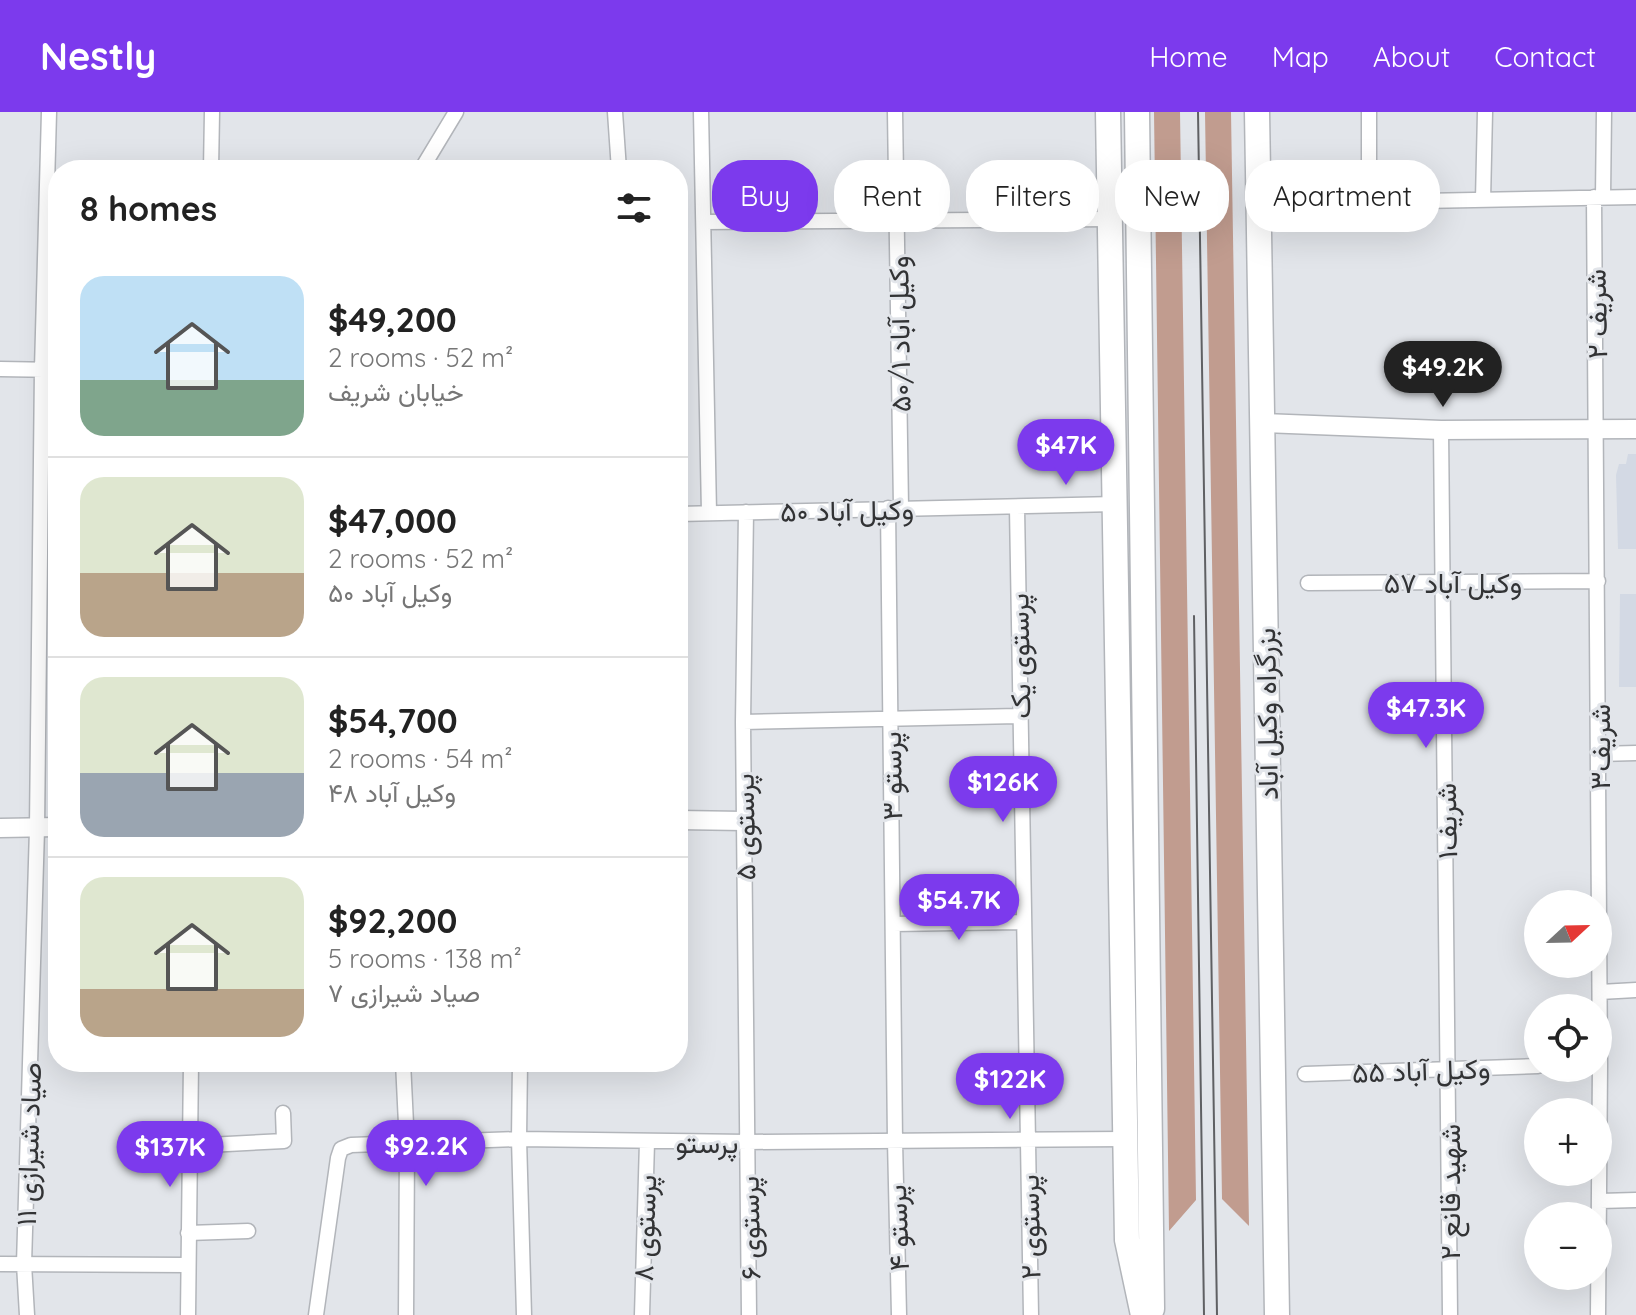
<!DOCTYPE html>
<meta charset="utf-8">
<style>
:root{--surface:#fff;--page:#f2f2f2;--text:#222;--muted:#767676;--line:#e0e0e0;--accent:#7c3aed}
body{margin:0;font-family:Quicksand,Vazirmatn,sans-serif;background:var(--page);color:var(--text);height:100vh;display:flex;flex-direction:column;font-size:30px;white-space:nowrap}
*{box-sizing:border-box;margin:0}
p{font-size:26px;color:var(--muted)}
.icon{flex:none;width:44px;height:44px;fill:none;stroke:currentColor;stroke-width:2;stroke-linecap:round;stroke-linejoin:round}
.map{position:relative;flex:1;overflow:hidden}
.drawer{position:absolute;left:48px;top:48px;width:640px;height:912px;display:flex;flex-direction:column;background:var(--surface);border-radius:32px;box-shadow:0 8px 32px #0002}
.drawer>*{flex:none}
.top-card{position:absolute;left:712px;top:48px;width:760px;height:72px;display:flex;gap:16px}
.needle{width:52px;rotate:68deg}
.fabs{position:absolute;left:1524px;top:778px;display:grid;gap:16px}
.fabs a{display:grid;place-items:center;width:88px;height:88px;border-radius:50%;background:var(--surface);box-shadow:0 8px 32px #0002;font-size:40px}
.price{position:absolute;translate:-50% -68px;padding:0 18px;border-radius:28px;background:var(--accent);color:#fff;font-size:26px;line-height:52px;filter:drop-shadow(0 2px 4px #0008)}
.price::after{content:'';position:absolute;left:50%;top:48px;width:24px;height:18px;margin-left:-12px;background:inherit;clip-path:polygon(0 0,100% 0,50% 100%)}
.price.selected{background:#222;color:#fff}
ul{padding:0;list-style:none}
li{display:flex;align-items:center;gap:24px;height:200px;padding:0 32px}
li+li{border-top:2px solid var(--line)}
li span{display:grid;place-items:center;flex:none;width:224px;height:160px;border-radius:24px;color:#555}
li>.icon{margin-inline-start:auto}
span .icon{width:96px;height:96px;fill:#fffc;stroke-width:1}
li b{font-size:34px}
h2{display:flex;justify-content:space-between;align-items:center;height:96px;padding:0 32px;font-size:34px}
.tag{padding:0 28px;border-radius:32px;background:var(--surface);box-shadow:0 8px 32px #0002;font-size:28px;line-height:72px}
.tag.selected{background:var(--accent);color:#fff}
header{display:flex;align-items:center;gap:48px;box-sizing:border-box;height:112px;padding:0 40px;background:var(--accent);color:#fff}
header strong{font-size:38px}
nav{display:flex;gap:44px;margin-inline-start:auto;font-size:28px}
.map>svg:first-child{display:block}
.built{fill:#d3d9e4}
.forest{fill:#c19c8f}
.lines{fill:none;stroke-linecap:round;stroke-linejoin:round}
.street-casing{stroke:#b2b5ba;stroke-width:17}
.secondary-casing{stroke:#b2b5ba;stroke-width:21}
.highway-casing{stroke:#b2b5ba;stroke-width:27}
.street{stroke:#fff;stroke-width:14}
.secondary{stroke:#fff;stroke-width:18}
.highway{stroke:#fff;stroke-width:24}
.tram{stroke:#5f6063;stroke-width:2}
.labels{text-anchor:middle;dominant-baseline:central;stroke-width:6;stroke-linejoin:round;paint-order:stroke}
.street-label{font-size:28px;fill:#323335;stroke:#e2e5ea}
</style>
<header>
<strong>Nestly</strong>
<nav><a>Home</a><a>Map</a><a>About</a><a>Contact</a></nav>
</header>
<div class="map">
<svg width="1636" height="1203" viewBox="0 0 1636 1203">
<rect width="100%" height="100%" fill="#e2e5ea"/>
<path class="built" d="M 1628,342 L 1636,342 L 1636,437 L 1618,437 L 1616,363 L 1619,352 L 1626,352 Z
M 1620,482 L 1636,482 L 1636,575 L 1619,575 Z"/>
<path class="forest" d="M 1154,0 L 1180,0 L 1196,1088 L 1169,1119 Z
M 1205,0 L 1231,0 L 1249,1114 L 1222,1087 Z"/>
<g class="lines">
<g class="street-casing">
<path id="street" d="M 615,0 L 619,58
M 701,0 L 709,401
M 895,0 L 901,395
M 211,58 L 212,0
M 421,58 L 456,0
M 1594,85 L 1600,953 L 1598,1203
M 1603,85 L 1604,0
M 1483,88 L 1485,0
M 1369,90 L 1369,0
M 1288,96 L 1369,90 L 1636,85
M 704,110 L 1111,107
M 0,257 L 58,258
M 1441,318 L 1450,1203
M 888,396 L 895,1029 L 899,1203
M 1017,396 L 1031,1203
M 746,400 L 743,610 L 749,1203
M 678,402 L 1116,392
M 1308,471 L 1598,469
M 743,610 L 1020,604
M 1599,642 L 1636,641
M 893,812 L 1024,810
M 1600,880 L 1636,878
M 403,950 L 407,1033 L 406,1203
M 520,950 L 519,1027 L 524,1203
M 1305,962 L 1538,954
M 189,1034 L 284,1029 L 283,1001
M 1600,1089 L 1636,1088
M 188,1121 L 248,1119
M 0,1152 L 187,1153
M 27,1203 L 24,1152 L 37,717 L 42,257 L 49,0
M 188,1203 L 191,950
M 316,1203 L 338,1046 L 341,1037 L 351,1033 L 519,1027 L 748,1030 L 1125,1027
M 642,1203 L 647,1030"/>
</g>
<g class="secondary-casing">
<path id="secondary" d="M 1261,311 L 1441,318 L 1636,317
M 678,708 L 744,709
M 0,716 L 58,715"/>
</g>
<g class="highway-casing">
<path id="highway" d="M 1108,0 L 1127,1128 L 1143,1203
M 1137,0 L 1152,1197
M 1257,0 L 1277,1203"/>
</g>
<use href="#street" class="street"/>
<use href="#secondary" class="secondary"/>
<use href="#highway" class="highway"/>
<path class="tram" d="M 1198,0 L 1217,1203
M 1194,504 L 1204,1203"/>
</g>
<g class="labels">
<g class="street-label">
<text transform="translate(1596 202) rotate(-91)">شریف ۲</text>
<text transform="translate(899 222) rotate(-91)">وکیل آباد ۵۰/۱</text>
<text transform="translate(847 398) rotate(-1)">۵۰ وکیل آباد</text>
<text x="1453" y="470">۵۷ وکیل آباد</text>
<text transform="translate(1019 544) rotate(-91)">پرستوی یک</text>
<text transform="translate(1266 602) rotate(-91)">بزرگراه وکیل آباد</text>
<text transform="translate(1599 635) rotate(-90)">شریف٣</text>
<text transform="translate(891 664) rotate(-91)">پرستو ۳</text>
<text transform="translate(1446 709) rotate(-91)">شریف١</text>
<text transform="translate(744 715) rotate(-91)">پرستوی ۵</text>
<text transform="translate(1421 958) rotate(-2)">۵۵ وکیل آباد</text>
<text x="707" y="1030">پرستو</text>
<text transform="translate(28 1032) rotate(-88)">صیاد شیرازی ۱۱</text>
<text transform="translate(1449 1080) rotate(-90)">شهید قانع ۲</text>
<text transform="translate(1029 1115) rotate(-91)">پرستوی ۲</text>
<text transform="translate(644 1116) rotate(-88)">پرستوی ۸</text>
<text transform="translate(749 1116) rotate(-91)">پرستوی ۶</text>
<text transform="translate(897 1116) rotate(-92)">پرستو ۴</text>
</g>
</g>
</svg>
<div class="fabs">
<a><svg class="needle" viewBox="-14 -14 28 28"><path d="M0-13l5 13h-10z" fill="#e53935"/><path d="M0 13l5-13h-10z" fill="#767676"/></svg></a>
<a><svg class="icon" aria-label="locate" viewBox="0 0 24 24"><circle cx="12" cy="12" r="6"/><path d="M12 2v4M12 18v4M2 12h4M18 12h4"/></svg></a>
<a>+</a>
<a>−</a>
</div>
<b class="price selected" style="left:1443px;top:297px">$49.2K</b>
<b class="price" style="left:1066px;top:375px">$47K</b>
<b class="price" style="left:1426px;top:638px">$47.3K</b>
<b class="price" style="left:1003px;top:712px">$126K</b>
<b class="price" style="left:959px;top:830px">$54.7K</b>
<b class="price" style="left:1010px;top:1009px">$122K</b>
<b class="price" style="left:426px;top:1076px">$92.2K</b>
<b class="price" style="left:170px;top:1077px">$137K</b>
<div class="top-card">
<a class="tag selected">Buy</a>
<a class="tag">Rent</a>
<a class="tag">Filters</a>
<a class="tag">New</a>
<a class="tag">Apartment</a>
</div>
<section class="drawer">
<h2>8 homes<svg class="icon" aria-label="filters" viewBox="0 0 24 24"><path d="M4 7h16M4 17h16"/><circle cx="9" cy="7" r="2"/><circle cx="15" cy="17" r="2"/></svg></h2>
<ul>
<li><span style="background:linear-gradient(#bfe0f5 65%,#7fa58c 0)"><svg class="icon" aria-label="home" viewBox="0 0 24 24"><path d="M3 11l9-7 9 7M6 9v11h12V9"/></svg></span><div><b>$49,200</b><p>2 rooms · 52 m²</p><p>خیابان شریف</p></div></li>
<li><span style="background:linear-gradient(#dfe7d0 60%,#b9a48a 0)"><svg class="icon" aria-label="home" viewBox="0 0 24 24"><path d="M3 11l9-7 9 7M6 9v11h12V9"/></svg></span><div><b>$47,000</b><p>2 rooms · 52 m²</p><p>وکیل آباد ۵۰</p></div></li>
<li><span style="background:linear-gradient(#dfe7d0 60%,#9aa5b1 0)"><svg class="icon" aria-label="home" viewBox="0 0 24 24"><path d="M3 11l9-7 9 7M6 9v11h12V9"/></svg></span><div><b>$54,700</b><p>2 rooms · 54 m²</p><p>۴۸ وکیل آباد</p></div></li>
<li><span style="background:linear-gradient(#dfe7d0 70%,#b9a48a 0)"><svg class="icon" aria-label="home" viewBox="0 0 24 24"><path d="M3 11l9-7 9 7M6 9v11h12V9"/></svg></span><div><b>$92,200</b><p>5 rooms · 138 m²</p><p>صیاد شیرازی ۷</p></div></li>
</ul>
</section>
</div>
